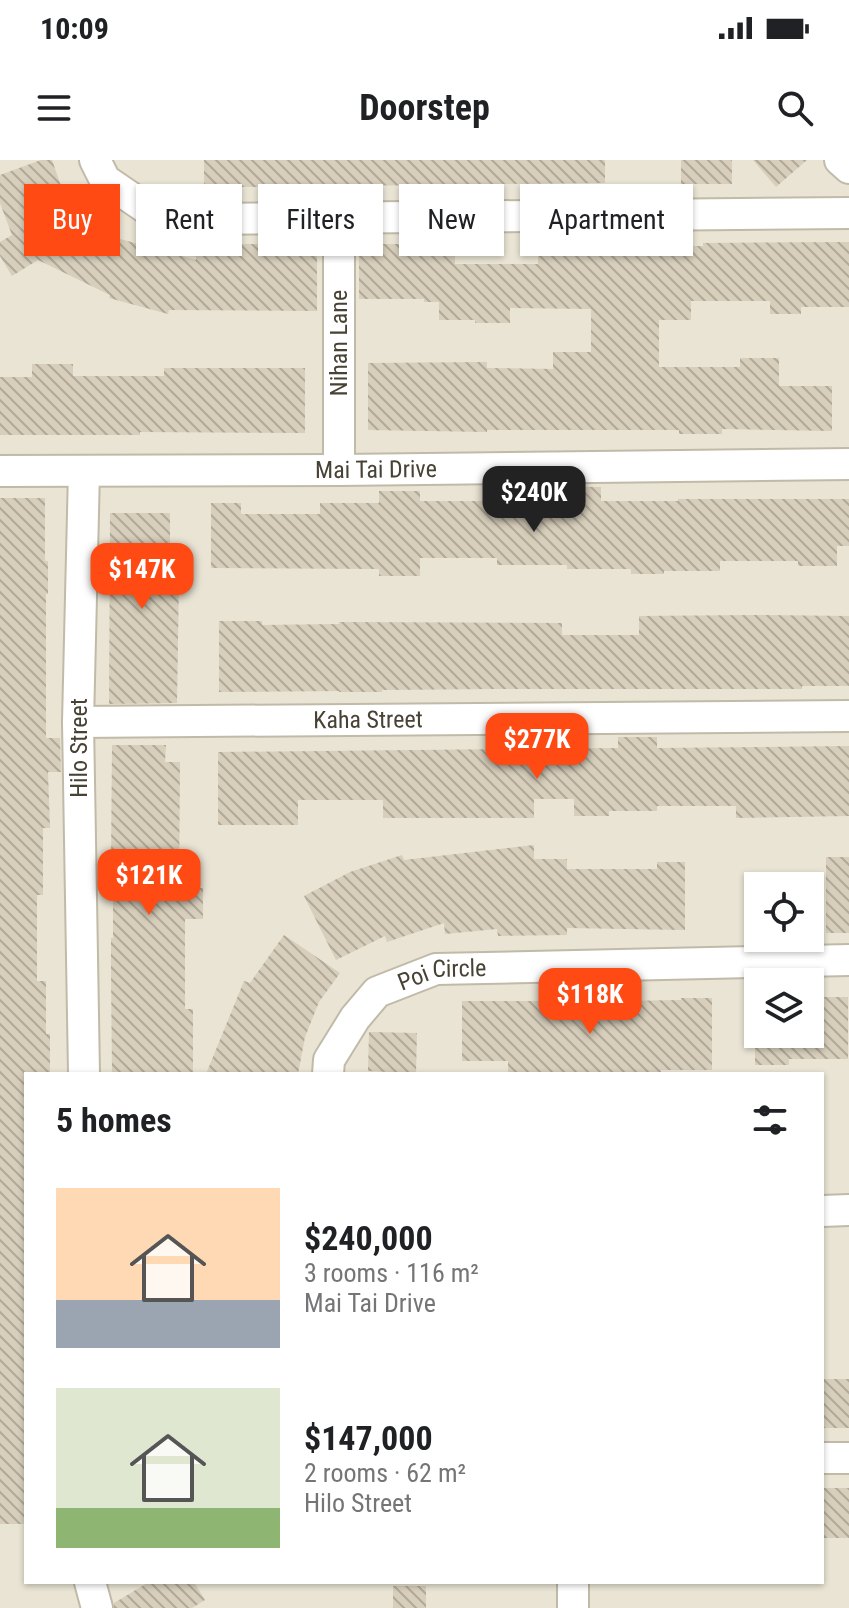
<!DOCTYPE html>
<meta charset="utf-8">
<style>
:root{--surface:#fff;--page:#f2f2f2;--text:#202124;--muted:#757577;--accent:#ff4b13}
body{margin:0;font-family:"Roboto Condensed",sans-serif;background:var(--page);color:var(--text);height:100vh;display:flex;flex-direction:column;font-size:30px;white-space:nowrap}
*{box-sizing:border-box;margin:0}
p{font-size:26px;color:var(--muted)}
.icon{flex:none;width:44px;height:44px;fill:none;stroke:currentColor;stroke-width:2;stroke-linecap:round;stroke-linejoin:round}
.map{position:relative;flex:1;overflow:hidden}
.drawer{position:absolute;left:24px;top:912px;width:800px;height:512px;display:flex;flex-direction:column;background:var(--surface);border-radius:0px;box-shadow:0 2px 6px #0004}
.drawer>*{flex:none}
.hud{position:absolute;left:24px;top:24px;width:802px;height:72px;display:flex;gap:16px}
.fabs{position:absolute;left:744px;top:712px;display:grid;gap:16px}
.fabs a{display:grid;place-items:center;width:80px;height:80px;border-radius:0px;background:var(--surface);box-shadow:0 2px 6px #0004;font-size:40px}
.price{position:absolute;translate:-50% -68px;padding:0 18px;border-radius:16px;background:var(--accent);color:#fff;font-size:26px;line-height:52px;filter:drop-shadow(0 2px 4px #0008)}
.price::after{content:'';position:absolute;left:50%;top:48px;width:24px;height:18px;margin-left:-12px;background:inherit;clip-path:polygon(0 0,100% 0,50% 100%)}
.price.active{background:#222;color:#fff}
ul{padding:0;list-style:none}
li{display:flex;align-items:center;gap:24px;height:200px;padding:0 32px}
li span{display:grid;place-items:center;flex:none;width:224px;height:160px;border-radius:0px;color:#555}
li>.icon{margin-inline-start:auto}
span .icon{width:96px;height:96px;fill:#fffc;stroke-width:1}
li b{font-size:34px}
h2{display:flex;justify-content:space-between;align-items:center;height:96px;padding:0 32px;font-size:34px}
.chip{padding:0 28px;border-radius:0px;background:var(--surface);box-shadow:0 2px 6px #0004;font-size:28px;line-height:72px}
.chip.active{background:var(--accent);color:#fff}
.status{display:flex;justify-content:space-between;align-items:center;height:56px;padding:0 40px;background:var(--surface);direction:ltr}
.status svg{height:22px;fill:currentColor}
header{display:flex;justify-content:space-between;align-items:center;height:104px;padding:0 32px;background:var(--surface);font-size:36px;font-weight:700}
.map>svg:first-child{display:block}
.residential{fill:#e9e4d4;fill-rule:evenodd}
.building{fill:url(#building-back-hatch)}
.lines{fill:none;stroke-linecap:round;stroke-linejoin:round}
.minor-casing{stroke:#c1baa8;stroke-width:34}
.minor{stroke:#fff;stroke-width:30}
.labels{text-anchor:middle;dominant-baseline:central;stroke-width:7;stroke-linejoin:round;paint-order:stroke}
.street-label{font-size:24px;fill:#484235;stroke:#fff}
</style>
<div class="status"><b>10:09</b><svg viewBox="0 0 49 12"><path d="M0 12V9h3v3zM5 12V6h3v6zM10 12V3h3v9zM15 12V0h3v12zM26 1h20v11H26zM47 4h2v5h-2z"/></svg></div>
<header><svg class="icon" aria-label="menu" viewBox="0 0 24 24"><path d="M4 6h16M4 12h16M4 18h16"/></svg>Doorstep<svg class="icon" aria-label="search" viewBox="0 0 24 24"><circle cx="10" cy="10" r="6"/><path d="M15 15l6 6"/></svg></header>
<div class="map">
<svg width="849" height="1448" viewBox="0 0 849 1448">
<defs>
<pattern id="building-back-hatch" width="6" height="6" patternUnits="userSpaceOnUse" patternTransform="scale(2)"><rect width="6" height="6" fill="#d7cebb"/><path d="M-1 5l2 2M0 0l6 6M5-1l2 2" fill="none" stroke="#b0a999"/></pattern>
</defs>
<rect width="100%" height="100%" fill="#f4f1e6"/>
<path class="residential" d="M 0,0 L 849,0 L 849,1448 L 0,1448 ZM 758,726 L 810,726 L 810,778 L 758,778 ZM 758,822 L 810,822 L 810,874 L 758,874 ZM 26,914 L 822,914 L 822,1422 L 26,1422 Z"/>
<path class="building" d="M 41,0 L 52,0 L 68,46 L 117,70 L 113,77 L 196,100 L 196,84 L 317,84 L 317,151 L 169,150 L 168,154 L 109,138 L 110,135 L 38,100 L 12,116 L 0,96 L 0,82 L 12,75 L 0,43 L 0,15 Z
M 204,0 L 605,0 L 605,23 L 497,24 L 497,26 L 301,25 L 301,27 L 204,27 Z
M 681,0 L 732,0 L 732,24 L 681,24 Z
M 753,0 L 807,0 L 776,27 Z
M 849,82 L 849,147 L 801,147 L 801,154 L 770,154 L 770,141 L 691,141 L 691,160 L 659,160 L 659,207 L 740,207 L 740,198 L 779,198 L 779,226 L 832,226 L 832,271 L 722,269 L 722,274 L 679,274 L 679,270 L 487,270 L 487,272 L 368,270 L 368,203 L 487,202 L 487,208 L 553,209 L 553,192 L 591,192 L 591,149 L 510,148 L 510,163 L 475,163 L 475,160 L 439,160 L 439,142 L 424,142 L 424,139 L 359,139 L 359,84 L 455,84 L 455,104 L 538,104 L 538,94 L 610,95 L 610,84 L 640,84 L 640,86 L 703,86 L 703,83 Z
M 32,204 L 73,204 L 73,216 L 164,216 L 164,208 L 305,208 L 305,273 L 140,272 L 140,275 L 0,275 L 0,217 L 32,217 Z
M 567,327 L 601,327 L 601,341 L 678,341 L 678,339 L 849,339 L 849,386 L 837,386 L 837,406 L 798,406 L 798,401 L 720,401 L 720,411 L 664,411 L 664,414 L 631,414 L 631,409 L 567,409 L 567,405 L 497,405 L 497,398 L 420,398 L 420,416 L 379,416 L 379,409 L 211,408 L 211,343 L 241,343 L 241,354 L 320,354 L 320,343 L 379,343 L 379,331 L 420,331 L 420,341 L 497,341 L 497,339 L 567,339 Z
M 0,338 L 45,338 L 45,401 L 48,401 L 48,434 L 46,434 L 46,578 L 60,578 L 61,612 L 48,612 L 50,668 L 43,668 L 43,735 L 37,735 L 37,821 L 46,821 L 46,874 L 50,874 L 50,914 L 26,914 L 26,1364 L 0,1364 Z
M 110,353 L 170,353 L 170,419 L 179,419 L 177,543 L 109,544 Z
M 758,455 L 849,456 L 849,526 L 802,526 L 802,529 L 494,529 L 382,530 L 382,532 L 339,532 L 339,531 L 219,532 L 219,461 L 262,461 L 262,465 L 339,464 L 339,462 L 562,463 L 562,475 L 639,475 L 639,456 Z
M 618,577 L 657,577 L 657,588 L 849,586 L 849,656 L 736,658 L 736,646 L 657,646 L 657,651 L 609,651 L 609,656 L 574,656 L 574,639 L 534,639 L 534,658 L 383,658 L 383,640 L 298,640 L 298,665 L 218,665 L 218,592 L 618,588 Z
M 112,585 L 166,585 L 165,602 L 180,602 L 179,728 L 203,728 L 203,759 L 185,759 L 185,849 L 193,849 L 193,914 L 112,914 L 111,811 L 111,778 L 113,778 L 113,706 L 111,706 Z
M 534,685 L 534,699 L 567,699 L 567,709 L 657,709 L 657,702 L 685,702 L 685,770 L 567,768 L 567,775 L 498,776 L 497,769 L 445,774 L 444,763 L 387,782 L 385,776 L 336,800 L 304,736 L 350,712 L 402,695 L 404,700 Z
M 826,697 L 849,697 L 849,773 L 826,773 Z
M 284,775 L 340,813 L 319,842 L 305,877 L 298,914 L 206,914 L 244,821 L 250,823 Z
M 812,837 L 848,837 L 848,899 L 789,899 L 789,905 L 755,905 L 755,874 L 812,874 Z
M 681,838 L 712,838 L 712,910 L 661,910 L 661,914 L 508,914 L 508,901 L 462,901 L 462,841 L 623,841 L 681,840 Z
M 369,872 L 417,873 L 416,914 L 388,914 L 388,912 L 368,911 Z
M 822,1219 L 849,1219 L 849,1268 L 822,1268 Z
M 822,1328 L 849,1328 L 849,1378 L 822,1378 Z
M 149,1422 L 194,1422 L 205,1440 L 192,1448 L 114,1448 L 114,1443 Z
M 393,1426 L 426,1426 L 426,1448 L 393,1448 Z"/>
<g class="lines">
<g class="minor-casing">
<g id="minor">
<path d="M 95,0 L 105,20 L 149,50 L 198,59 L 849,53"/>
<path d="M 840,0 L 849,8"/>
<path d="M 339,57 L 339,310"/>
<path id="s1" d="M 0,311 L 339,310 L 849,304"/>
<path id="s2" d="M 78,562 L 849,556"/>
<path d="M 84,914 L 78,562 L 84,311"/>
<path id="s3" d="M 328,914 L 329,900 L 355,858 L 377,832 L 436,809 L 849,800"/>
<path d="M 822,1051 L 849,1050"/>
<path d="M 822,1298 L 849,1298"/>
<path d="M 90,1422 L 97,1448"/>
<path d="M 573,1448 L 573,1422"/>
</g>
</g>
<use href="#minor" class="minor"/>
</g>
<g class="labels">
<g class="street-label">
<text transform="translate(339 183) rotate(-90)">Nihan Lane</text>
<text stroke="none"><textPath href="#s1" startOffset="376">Mai Tai Drive</textPath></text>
<text stroke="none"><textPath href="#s2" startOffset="290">Kaha Street</textPath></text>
<text transform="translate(79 588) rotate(-90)">Hilo Street</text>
<text stroke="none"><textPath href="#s3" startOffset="166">Poi Circle</textPath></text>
</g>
</g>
</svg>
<div class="fabs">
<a><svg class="icon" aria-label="locate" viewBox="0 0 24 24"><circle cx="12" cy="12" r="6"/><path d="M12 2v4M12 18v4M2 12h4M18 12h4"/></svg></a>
<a><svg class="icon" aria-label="layers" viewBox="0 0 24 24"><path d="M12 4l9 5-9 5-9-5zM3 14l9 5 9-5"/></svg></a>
</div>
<b class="price active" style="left:534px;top:374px">$240K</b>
<b class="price" style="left:142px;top:451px">$147K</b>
<b class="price" style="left:537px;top:621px">$277K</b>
<b class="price" style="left:149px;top:757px">$121K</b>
<b class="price" style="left:590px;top:876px">$118K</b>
<div class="hud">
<a class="chip active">Buy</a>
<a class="chip">Rent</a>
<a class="chip">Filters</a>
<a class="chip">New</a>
<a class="chip">Apartment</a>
</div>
<section class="drawer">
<h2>5 homes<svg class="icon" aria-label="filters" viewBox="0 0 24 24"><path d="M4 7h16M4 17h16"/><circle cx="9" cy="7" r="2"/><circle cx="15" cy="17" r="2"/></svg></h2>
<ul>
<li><span style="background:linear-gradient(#ffd9b3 70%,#9aa5b1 0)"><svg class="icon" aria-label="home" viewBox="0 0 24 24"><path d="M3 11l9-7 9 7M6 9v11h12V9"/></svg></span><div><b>$240,000</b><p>3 rooms · 116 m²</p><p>Mai Tai Drive</p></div></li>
<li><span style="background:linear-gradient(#dfe7d0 75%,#8fb573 0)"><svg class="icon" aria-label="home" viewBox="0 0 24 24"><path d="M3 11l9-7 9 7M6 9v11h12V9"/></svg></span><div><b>$147,000</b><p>2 rooms · 62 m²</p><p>Hilo Street</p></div></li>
</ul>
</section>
</div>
